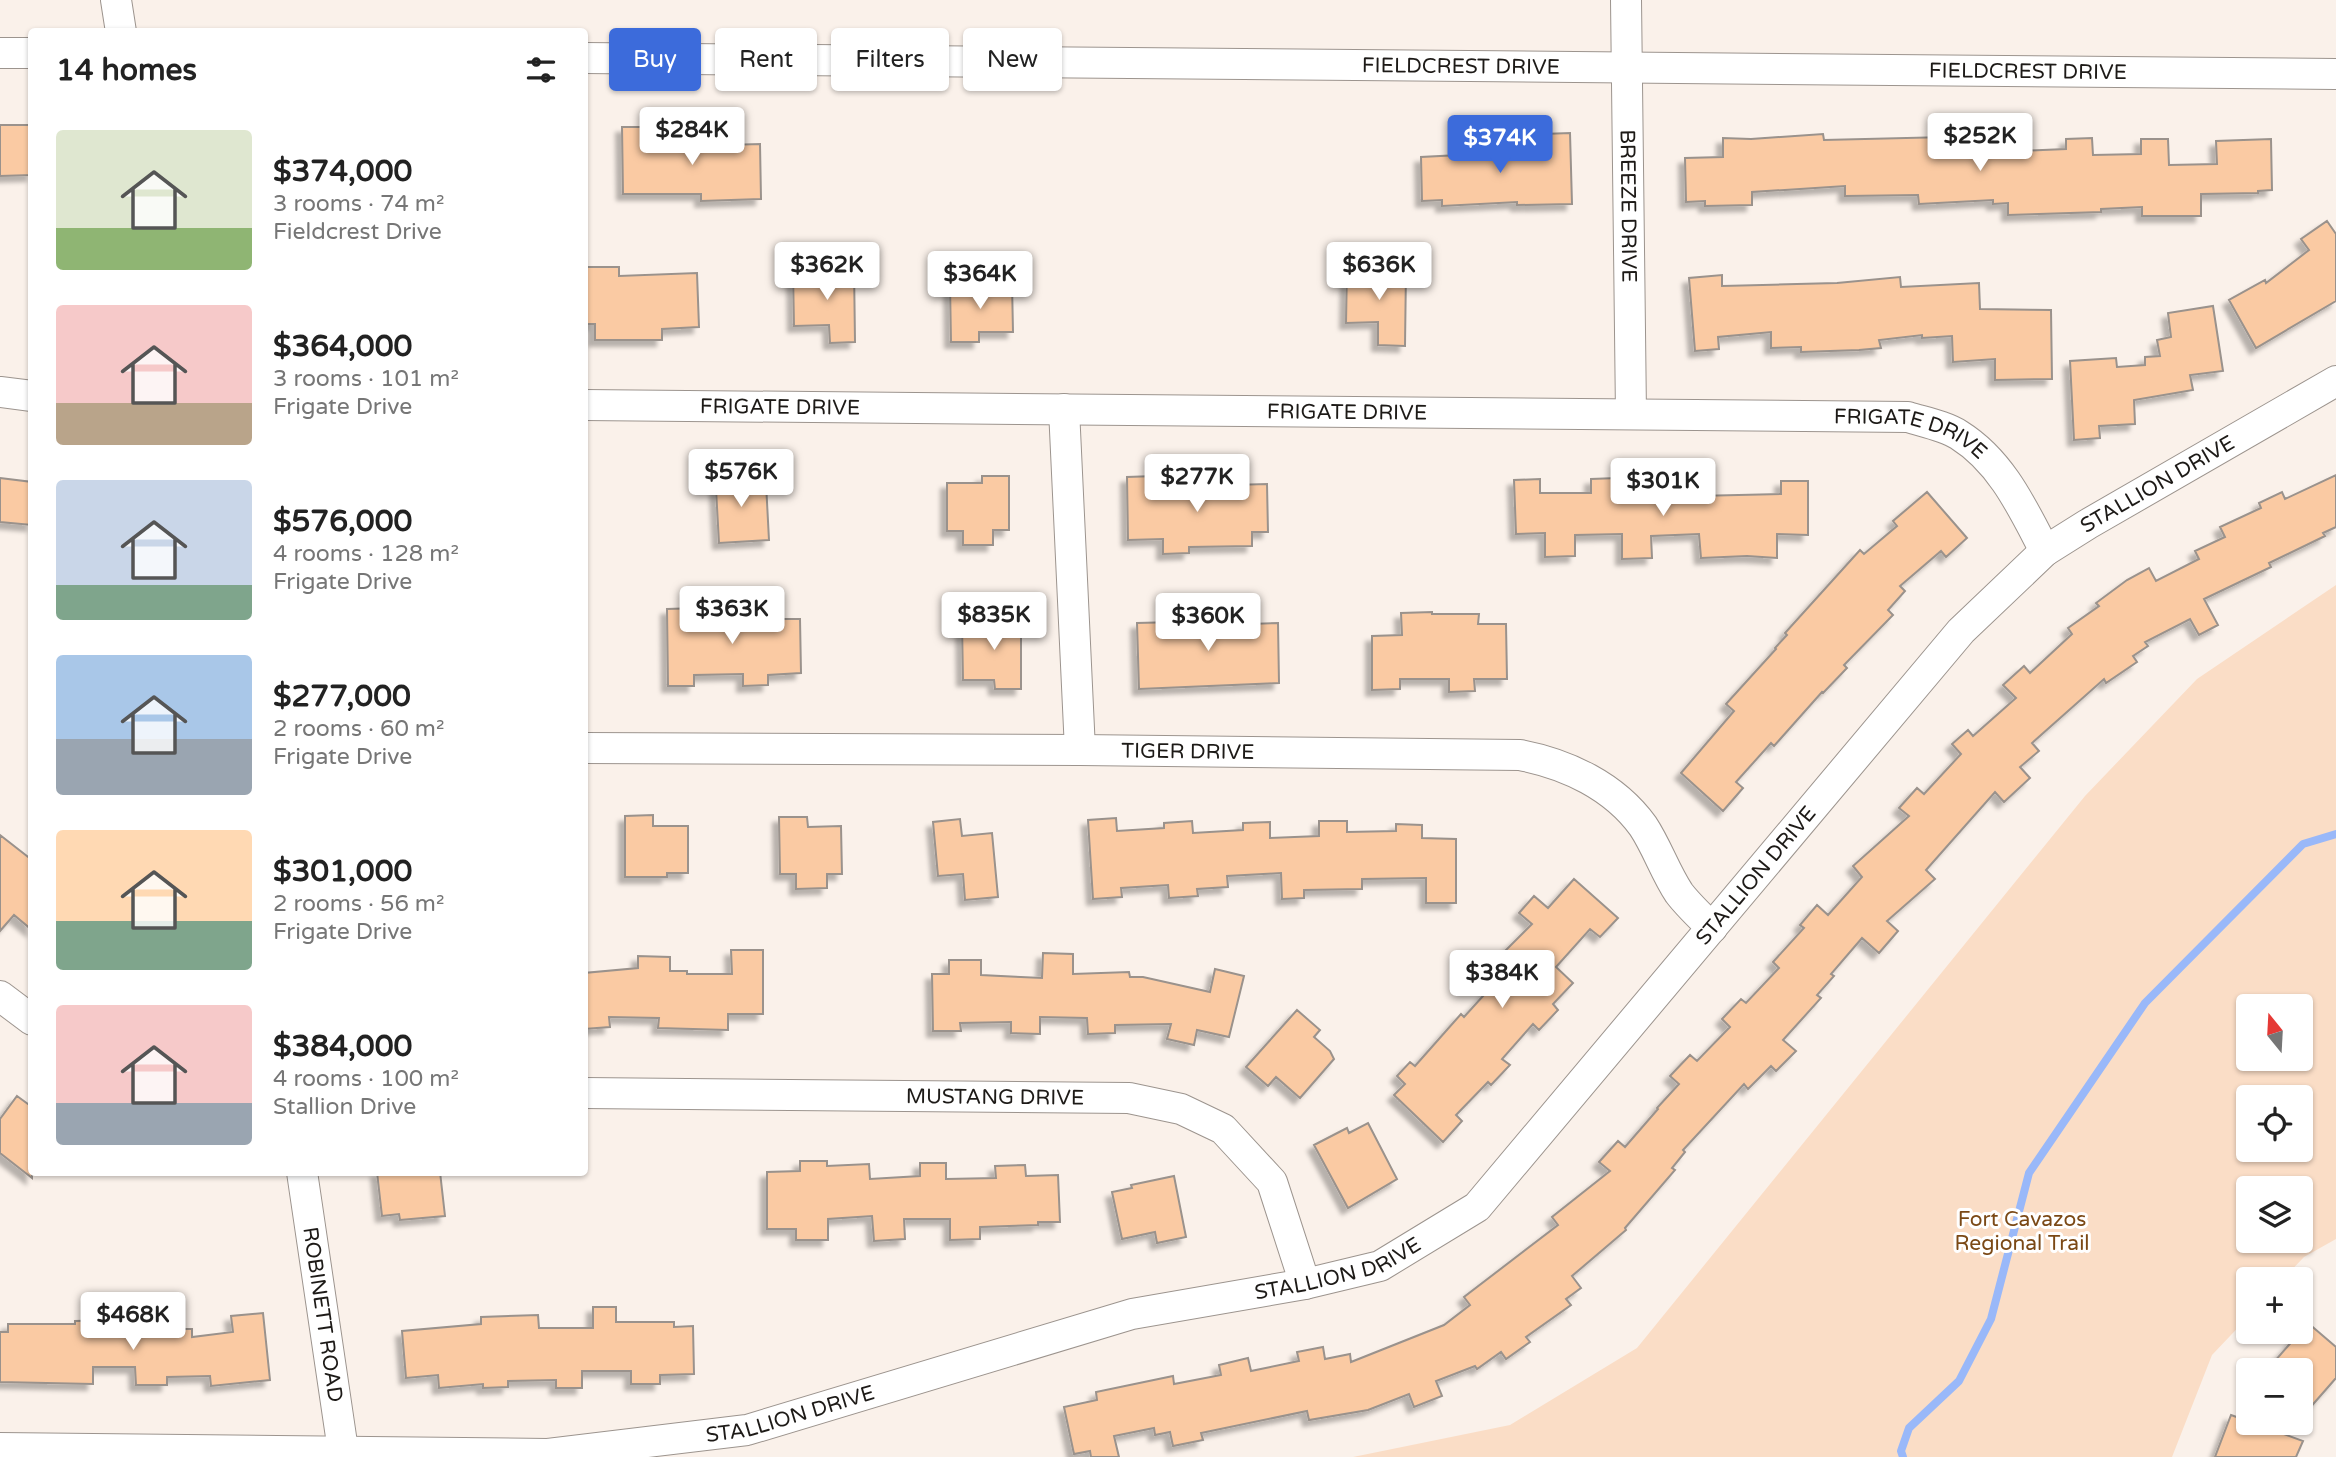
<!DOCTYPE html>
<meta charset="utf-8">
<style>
:root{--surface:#fff;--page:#f6f6f6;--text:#222;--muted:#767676;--accent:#3c6bdb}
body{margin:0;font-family:"Varela Round",sans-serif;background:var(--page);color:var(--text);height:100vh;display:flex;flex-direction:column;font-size:26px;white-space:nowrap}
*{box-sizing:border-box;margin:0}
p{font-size:23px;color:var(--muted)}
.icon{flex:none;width:38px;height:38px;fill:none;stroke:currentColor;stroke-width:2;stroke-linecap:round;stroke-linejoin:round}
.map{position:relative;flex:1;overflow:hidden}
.details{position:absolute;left:28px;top:28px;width:560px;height:1148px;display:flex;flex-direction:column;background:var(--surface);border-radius:7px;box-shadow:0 2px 5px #0004}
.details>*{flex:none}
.banner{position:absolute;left:609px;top:28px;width:665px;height:63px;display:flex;gap:14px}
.needle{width:46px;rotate:342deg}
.controls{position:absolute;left:2236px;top:994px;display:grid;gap:14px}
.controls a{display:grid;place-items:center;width:77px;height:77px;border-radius:7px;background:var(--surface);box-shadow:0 2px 5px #0004;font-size:35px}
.price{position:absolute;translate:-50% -60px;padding:0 16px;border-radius:7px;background:#fff;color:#222;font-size:23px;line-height:46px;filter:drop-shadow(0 2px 4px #0008)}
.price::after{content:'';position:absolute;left:50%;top:42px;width:21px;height:16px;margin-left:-10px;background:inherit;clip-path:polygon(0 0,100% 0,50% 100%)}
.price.current{background:var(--accent);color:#fff}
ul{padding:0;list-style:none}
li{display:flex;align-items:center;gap:21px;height:175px;padding:0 28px}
li span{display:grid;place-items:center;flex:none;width:196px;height:140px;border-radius:7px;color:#555}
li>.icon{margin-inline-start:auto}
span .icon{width:84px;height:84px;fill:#fffc;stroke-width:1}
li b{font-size:30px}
h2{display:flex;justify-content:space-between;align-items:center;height:84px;padding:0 28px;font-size:30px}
.pill{padding:0 24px;border-radius:7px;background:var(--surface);box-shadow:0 2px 5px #0004;font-size:24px;line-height:63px}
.pill.current{background:var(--accent);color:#fff}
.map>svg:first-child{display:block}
.green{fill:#faddc6;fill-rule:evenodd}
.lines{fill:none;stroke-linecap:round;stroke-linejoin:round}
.stream{stroke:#99b8f9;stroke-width:8}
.building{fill:#facaa3;stroke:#9a928c;stroke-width:2;filter:url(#shadow)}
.minor-casing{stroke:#9c948e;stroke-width:32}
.minor{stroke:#fff;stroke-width:30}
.labels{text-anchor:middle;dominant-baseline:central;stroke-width:6;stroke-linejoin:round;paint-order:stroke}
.street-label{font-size:21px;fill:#1d1a17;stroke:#fff}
.park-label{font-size:21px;fill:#7b4916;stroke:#fff}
</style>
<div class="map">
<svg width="2336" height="1457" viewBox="0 0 2336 1457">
<defs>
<filter id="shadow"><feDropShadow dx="-6" dy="6" stdDeviation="2" flood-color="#0004"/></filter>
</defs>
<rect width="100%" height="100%" fill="#faf1ea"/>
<path class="green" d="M 2336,585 L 2336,1239 L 2304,1257 L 2283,1279 L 2249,1279 L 2249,1316 L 2212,1355 L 2172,1457 L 1353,1457 L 1510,1425 L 1637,1348 L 2085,796 L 2197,679 ZM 2249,1006 L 2301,1006 L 2301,1059 L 2249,1059 ZM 2249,1097 L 2301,1097 L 2301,1150 L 2249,1150 ZM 2249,1188 L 2301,1188 L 2301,1241 L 2249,1241 Z"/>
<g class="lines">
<path class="stream" d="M 1903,1457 L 1901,1451 L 1909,1428 L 1959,1381 L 1991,1319 L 2029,1173 L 2145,1003 L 2303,844 L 2336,834"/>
</g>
<path class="building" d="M 0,125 L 32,125 L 32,175 L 0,176 Z
M 622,127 L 651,127 L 651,150 L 700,149 L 699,128 L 726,127 L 726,145 L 760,144 L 761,199 L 701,201 L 701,194 L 623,194 Z
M 1570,133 L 1572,204 L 1517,205 L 1517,202 L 1442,206 L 1442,200 L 1422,201 L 1421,157 L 1459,155 L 1458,136 L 1486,135 L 1487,156 L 1544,155 L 1543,134 Z
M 1823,134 L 1824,140 L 1947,137 L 1947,139 L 1975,138 L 1975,141 L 2017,139 L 2017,151 L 2066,149 L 2066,139 L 2092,138 L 2093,155 L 2141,154 L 2141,139 L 2168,139 L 2169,165 L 2217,164 L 2216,141 L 2271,139 L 2272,190 L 2258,191 L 2258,193 L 2201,194 L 2201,216 L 2142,216 L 2142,207 L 2101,209 L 2101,212 L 2008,215 L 2008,203 L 1993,204 L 1993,200 L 1919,204 L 1918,195 L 1845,196 L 1845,186 L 1752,192 L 1752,205 L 1705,206 L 1705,201 L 1686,202 L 1685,158 L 1723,157 L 1723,138 L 1751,139 Z
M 2327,221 L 2336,234 L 2336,301 L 2256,348 L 2229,300 L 2265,280 L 2266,283 L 2309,250 L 2301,239 Z
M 584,267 L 619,267 L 619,276 L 697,273 L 699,327 L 662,329 L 662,340 L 595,340 L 595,324 L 584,324 Z
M 854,267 L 855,342 L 830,343 L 829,325 L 794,326 L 793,272 L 820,272 L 820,268 Z
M 1347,269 L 1406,269 L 1405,346 L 1378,345 L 1378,322 L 1346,323 Z
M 1722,275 L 1722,286 L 1837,283 L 1900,277 L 1901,287 L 1979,283 L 1980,309 L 2051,310 L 2052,379 L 1995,380 L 1995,359 L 1953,362 L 1952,336 L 1922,338 L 1922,335 L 1879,340 L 1881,348 L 1859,350 L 1801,352 L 1801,347 L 1771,348 L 1771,332 L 1718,337 L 1719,349 L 1695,351 L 1689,278 Z
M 1012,283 L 1013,332 L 979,332 L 979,342 L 951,342 L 950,285 Z
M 2213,306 L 2223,371 L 2190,375 L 2193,390 L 2134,400 L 2135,424 L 2099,426 L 2100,438 L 2074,440 L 2070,361 L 2116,358 L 2117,367 L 2145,365 L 2145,357 L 2160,356 L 2157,340 L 2171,337 L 2168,313 Z
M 743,470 L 744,484 L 766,483 L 769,540 L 719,543 L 715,471 Z
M 1205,474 L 1232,474 L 1232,485 L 1267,484 L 1268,532 L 1252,532 L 1252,546 L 1189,547 L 1189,553 L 1163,554 L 1163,539 L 1128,540 L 1127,477 L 1155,476 L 1156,490 L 1205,489 Z
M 2336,475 L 2336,527 L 2323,533 L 2325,536 L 2269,563 L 2271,567 L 2204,599 L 2218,625 L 2199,635 L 2190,619 L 2145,642 L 2148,646 L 2133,656 L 2137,662 L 2106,683 L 2104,679 L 2032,743 L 2039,751 L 2020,767 L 2030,778 L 2004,802 L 1995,792 L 1926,870 L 1935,879 L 1887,921 L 1898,931 L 1879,953 L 1862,938 L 1831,974 L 1834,976 L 1817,995 L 1821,998 L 1783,1040 L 1796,1051 L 1776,1071 L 1771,1066 L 1748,1089 L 1744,1084 L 1683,1150 L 1685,1152 L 1672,1168 L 1675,1170 L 1625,1228 L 1626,1230 L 1572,1276 L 1581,1288 L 1566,1299 L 1571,1305 L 1526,1337 L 1530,1342 L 1506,1359 L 1501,1352 L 1477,1369 L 1475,1366 L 1436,1381 L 1442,1396 L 1414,1407 L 1409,1394 L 1368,1410 L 1309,1420 L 1307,1411 L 1201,1433 L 1203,1440 L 1173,1446 L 1170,1432 L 1155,1435 L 1154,1428 L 1114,1436 L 1119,1457 L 1091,1457 L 1090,1451 L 1074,1454 L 1064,1407 L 1097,1400 L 1096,1392 L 1173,1376 L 1174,1384 L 1221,1375 L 1219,1365 L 1248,1358 L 1251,1371 L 1299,1361 L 1297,1352 L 1323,1347 L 1325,1359 L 1350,1354 L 1351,1362 L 1444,1325 L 1470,1305 L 1464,1297 L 1558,1225 L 1552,1217 L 1610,1171 L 1599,1162 L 1618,1141 L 1625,1147 L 1658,1109 L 1657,1108 L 1679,1084 L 1670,1076 L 1690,1055 L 1697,1061 L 1730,1027 L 1722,1019 L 1741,999 L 1746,1003 L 1779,968 L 1773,962 L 1804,928 L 1800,925 L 1817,905 L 1828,915 L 1862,877 L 1853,866 L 1909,816 L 1899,808 L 1917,788 L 1924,794 L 1961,754 L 1952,744 L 1968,730 L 1973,736 L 2016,698 L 2003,685 L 2024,666 L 2030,673 L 2072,634 L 2068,628 L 2099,606 L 2096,603 L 2127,580 L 2149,568 L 2156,581 L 2199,559 L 2195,551 L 2225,537 L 2220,527 L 2261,508 L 2259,503 L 2282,492 L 2285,499 Z
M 982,476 L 1009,476 L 1009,530 L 993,530 L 993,545 L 963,545 L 963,531 L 947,531 L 947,483 L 982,483 Z
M 0,478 L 32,482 L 32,525 L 0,522 Z
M 1617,478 L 1617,495 L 1668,493 L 1668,482 L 1695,480 L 1696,496 L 1781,494 L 1781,481 L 1808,481 L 1808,535 L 1777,534 L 1777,558 L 1747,556 L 1701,558 L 1699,534 L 1651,536 L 1652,558 L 1622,559 L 1622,534 L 1575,535 L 1575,556 L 1545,557 L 1545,533 L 1516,534 L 1514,480 L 1540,479 L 1540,493 L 1591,493 L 1591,479 Z
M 1927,492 L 1967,538 L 1946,557 L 1941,551 L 1900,586 L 1905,591 L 1888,610 L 1893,615 L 1844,665 L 1847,668 L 1823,693 L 1822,692 L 1774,746 L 1771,743 L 1736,782 L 1743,788 L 1723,811 L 1681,773 L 1734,711 L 1726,704 L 1776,649 L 1775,648 L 1787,635 L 1785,633 L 1860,550 L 1864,554 L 1897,526 L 1893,521 Z
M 699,608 L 699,619 L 741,619 L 740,609 L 773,608 L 773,619 L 800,619 L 801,673 L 768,675 L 768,685 L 743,686 L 743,674 L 694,675 L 694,686 L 668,686 L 667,609 Z
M 1250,612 L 1250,624 L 1278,623 L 1279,683 L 1139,689 L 1137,623 L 1176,622 L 1176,625 L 1217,623 L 1217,613 Z
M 1432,612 L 1432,614 L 1479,614 L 1478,624 L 1506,624 L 1507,679 L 1474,679 L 1475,691 L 1449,692 L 1449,679 L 1400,679 L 1400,689 L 1372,690 L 1372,636 L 1402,635 L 1401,613 Z
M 990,615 L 1021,615 L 1021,689 L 995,689 L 994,680 L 963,680 L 962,625 L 990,625 Z
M 653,815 L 653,826 L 688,826 L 688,873 L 667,873 L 667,877 L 625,877 L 625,816 Z
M 779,817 L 807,817 L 808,827 L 841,826 L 842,874 L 827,874 L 827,888 L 796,889 L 796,874 L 780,874 Z
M 1116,818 L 1117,831 L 1164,828 L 1164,823 L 1192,821 L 1193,833 L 1243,830 L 1243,823 L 1270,822 L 1270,838 L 1319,836 L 1319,821 L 1347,821 L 1347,832 L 1396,831 L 1396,824 L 1422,825 L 1422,838 L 1456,839 L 1456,903 L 1426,903 L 1426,878 L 1362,879 L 1362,889 L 1304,890 L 1304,898 L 1282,899 L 1281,873 L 1227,876 L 1228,887 L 1197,889 L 1198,896 L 1169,898 L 1168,885 L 1121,888 L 1122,897 L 1093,899 L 1088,820 Z
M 960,819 L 962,836 L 992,833 L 998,897 L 965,900 L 963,874 L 938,876 L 933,822 Z
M 0,835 L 32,860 L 32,930 L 14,915 L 0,931 Z
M 1574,879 L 1618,918 L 1600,937 L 1590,929 L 1556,967 L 1573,983 L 1553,1004 L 1558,1010 L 1539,1030 L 1533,1024 L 1502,1059 L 1510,1065 L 1491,1085 L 1488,1082 L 1456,1115 L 1462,1121 L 1443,1142 L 1394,1095 L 1405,1084 L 1397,1076 L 1410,1062 L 1415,1066 L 1461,1014 L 1464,1017 L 1493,985 L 1490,982 L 1501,971 L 1493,963 L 1532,924 L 1519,913 L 1534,896 L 1548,908 Z
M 731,950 L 763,950 L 763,1014 L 728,1014 L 728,1030 L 658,1028 L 659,1018 L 609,1017 L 610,1027 L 584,1029 L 584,973 L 638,968 L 638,956 L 670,957 L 670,971 L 687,971 L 687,974 L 732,974 Z
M 1043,953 L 1073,954 L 1073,974 L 1129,972 L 1130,977 L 1143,977 L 1210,992 L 1215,969 L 1244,976 L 1229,1037 L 1197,1030 L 1194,1045 L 1167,1039 L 1171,1024 L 1115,1025 L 1115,1033 L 1088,1034 L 1087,1018 L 1040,1017 L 1040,1034 L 1011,1033 L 1011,1022 L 960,1023 L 961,1031 L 933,1031 L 932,974 L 949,974 L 949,960 L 981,960 L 981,975 L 1042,978 Z
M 1297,1010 L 1320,1030 L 1314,1037 L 1330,1051 L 1334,1059 L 1300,1098 L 1276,1077 L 1268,1086 L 1246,1067 Z
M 17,1096 L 32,1107 L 32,1178 L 0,1153 L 0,1119 Z
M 1368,1123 L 1397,1179 L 1348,1208 L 1314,1145 L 1347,1128 L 1349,1133 Z
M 800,1161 L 827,1161 L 827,1166 L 869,1164 L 870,1179 L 920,1176 L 920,1163 L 946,1163 L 946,1179 L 996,1178 L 995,1166 L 1025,1165 L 1026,1176 L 1058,1175 L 1060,1222 L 1038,1222 L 1038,1225 L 980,1227 L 980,1239 L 950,1240 L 950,1219 L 904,1219 L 905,1239 L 874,1241 L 872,1216 L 828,1219 L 828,1240 L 796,1240 L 796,1229 L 767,1229 L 767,1172 L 800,1171 Z
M 377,1172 L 440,1172 L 445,1216 L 400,1220 L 399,1214 L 382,1216 Z
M 1174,1176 L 1186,1237 L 1157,1243 L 1155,1232 L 1122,1239 L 1112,1192 L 1132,1188 L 1131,1185 Z
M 593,1307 L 616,1307 L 616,1322 L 674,1322 L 674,1327 L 693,1326 L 694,1374 L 660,1375 L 660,1384 L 631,1384 L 631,1371 L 582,1371 L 582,1388 L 556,1388 L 556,1380 L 508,1381 L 508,1387 L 483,1388 L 483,1384 L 439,1388 L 438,1375 L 406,1378 L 402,1331 L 481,1324 L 481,1317 L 538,1315 L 539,1328 L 593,1328 Z
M 263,1313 L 270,1380 L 211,1386 L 210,1376 L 167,1377 L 167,1385 L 136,1385 L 135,1367 L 93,1367 L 93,1384 L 0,1382 L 0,1332 L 8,1332 L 8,1324 L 75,1324 L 75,1321 L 157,1319 L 157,1329 L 192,1329 L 192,1337 L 233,1332 L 231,1316 Z
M 2308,1323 L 2336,1347 L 2336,1378 L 2301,1418 L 2301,1370 L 2267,1370 Z
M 2231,1415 L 2303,1441 L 2296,1457 L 2215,1457 Z"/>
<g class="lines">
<g class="minor-casing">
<g id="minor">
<path d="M 116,0 L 121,32"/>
<path id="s1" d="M 1626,0 L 1631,414"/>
<path d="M 0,53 L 32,53"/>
<path id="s2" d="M 584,58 L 2336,74"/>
<path d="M 0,392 L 32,396"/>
<path id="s3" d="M 584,405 L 1908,417 C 1924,422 1945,426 1959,435 C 2002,462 2023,509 2045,551"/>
<path d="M 1064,409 L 1080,750"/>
<path id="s4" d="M 584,748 L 1080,750 L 1520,755 C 1567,764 1614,786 1643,826 C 1657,847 1665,872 1679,893 C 1688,905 1701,917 1712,928"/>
<path d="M 0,996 L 32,1020"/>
<path id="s5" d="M 584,1093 L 1129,1098 L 1181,1109 L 1223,1129 L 1272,1182 L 1305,1284"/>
<path id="s6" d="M 302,1172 L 344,1457"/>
<path id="s7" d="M 0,1448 L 548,1454 L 747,1430 L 1132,1314 L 1305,1284 L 1380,1266 L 1477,1207 L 1961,631 L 2045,551 L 2088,524 L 2336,381"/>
</g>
</g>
<use href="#minor" class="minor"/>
</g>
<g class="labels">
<g class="street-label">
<text stroke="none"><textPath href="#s2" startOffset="877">FIELDCREST DRIVE</textPath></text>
<text stroke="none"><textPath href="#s2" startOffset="1444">FIELDCREST DRIVE</textPath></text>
<text stroke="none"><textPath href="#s1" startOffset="206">BREEZE DRIVE</textPath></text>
<text stroke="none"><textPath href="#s3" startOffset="196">FRIGATE DRIVE</textPath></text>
<text stroke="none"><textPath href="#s3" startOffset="763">FRIGATE DRIVE</textPath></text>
<text stroke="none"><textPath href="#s3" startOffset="1330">FRIGATE DRIVE</textPath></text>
<text stroke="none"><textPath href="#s7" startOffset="2516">STALLION DRIVE</textPath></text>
<text stroke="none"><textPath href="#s4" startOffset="604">TIGER DRIVE</textPath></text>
<text stroke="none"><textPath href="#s7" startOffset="1950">STALLION DRIVE</textPath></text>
<text stroke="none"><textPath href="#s5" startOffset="411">MUSTANG DRIVE</textPath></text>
<text stroke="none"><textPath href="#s7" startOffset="1362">STALLION DRIVE</textPath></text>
<text stroke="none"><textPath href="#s6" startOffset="144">ROBINETT ROAD</textPath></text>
<text stroke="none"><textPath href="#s7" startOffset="794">STALLION DRIVE</textPath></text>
</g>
<g class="park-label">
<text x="2022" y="1219">Fort Cavazos<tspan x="2022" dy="24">Regional Trail</tspan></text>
</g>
</g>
</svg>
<div class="controls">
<a><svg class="needle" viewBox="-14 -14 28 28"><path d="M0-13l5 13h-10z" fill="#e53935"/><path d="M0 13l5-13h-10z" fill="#767676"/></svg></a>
<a><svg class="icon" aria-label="locate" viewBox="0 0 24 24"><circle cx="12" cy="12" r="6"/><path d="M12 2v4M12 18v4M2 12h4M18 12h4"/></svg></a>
<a><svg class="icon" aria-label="layers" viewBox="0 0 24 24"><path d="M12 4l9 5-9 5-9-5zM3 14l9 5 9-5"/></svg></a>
<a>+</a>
<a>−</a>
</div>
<b class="price" style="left:692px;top:167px">$284K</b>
<b class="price" style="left:1980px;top:173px">$252K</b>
<b class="price current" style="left:1500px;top:175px">$374K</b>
<b class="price" style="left:827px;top:302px">$362K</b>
<b class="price" style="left:1379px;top:302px">$636K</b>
<b class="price" style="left:980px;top:311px">$364K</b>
<b class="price" style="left:741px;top:509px">$576K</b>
<b class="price" style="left:1197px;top:514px">$277K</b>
<b class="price" style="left:1663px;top:518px">$301K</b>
<b class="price" style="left:732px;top:646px">$363K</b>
<b class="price" style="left:994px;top:652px">$835K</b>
<b class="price" style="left:1208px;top:653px">$360K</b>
<b class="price" style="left:1502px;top:1010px">$384K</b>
<b class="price" style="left:133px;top:1352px">$468K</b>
<div class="banner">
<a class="pill current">Buy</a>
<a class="pill">Rent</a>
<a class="pill">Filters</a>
<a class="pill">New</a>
</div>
<section class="details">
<h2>14 homes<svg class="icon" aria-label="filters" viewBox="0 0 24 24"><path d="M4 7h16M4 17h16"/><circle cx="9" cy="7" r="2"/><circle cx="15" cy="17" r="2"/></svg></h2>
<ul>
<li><span style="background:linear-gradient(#dfe7d0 70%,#8fb573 0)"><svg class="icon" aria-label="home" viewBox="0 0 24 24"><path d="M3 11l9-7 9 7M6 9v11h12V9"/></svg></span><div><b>$374,000</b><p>3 rooms · 74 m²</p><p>Fieldcrest Drive</p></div></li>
<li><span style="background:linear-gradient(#f6c9c9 70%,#b9a48a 0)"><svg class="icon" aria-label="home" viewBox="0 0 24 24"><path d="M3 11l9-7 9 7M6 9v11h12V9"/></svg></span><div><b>$364,000</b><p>3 rooms · 101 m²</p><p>Frigate Drive</p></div></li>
<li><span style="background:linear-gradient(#c9d6e8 75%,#7fa58c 0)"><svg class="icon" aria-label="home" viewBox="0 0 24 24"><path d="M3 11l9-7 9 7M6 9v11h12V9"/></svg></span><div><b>$576,000</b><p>4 rooms · 128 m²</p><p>Frigate Drive</p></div></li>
<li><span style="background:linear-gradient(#a9c7e8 60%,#9aa5b1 0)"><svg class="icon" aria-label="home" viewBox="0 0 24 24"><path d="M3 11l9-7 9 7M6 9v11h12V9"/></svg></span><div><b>$277,000</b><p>2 rooms · 60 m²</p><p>Frigate Drive</p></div></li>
<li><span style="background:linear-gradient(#ffd9b3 65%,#7fa58c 0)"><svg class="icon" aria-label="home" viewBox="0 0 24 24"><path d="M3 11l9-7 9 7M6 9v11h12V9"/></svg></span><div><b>$301,000</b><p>2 rooms · 56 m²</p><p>Frigate Drive</p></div></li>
<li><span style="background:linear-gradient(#f6c9c9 70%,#9aa5b1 0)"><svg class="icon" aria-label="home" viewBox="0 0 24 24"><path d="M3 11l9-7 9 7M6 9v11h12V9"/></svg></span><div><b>$384,000</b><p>4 rooms · 100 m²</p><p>Stallion Drive</p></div></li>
</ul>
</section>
</div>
